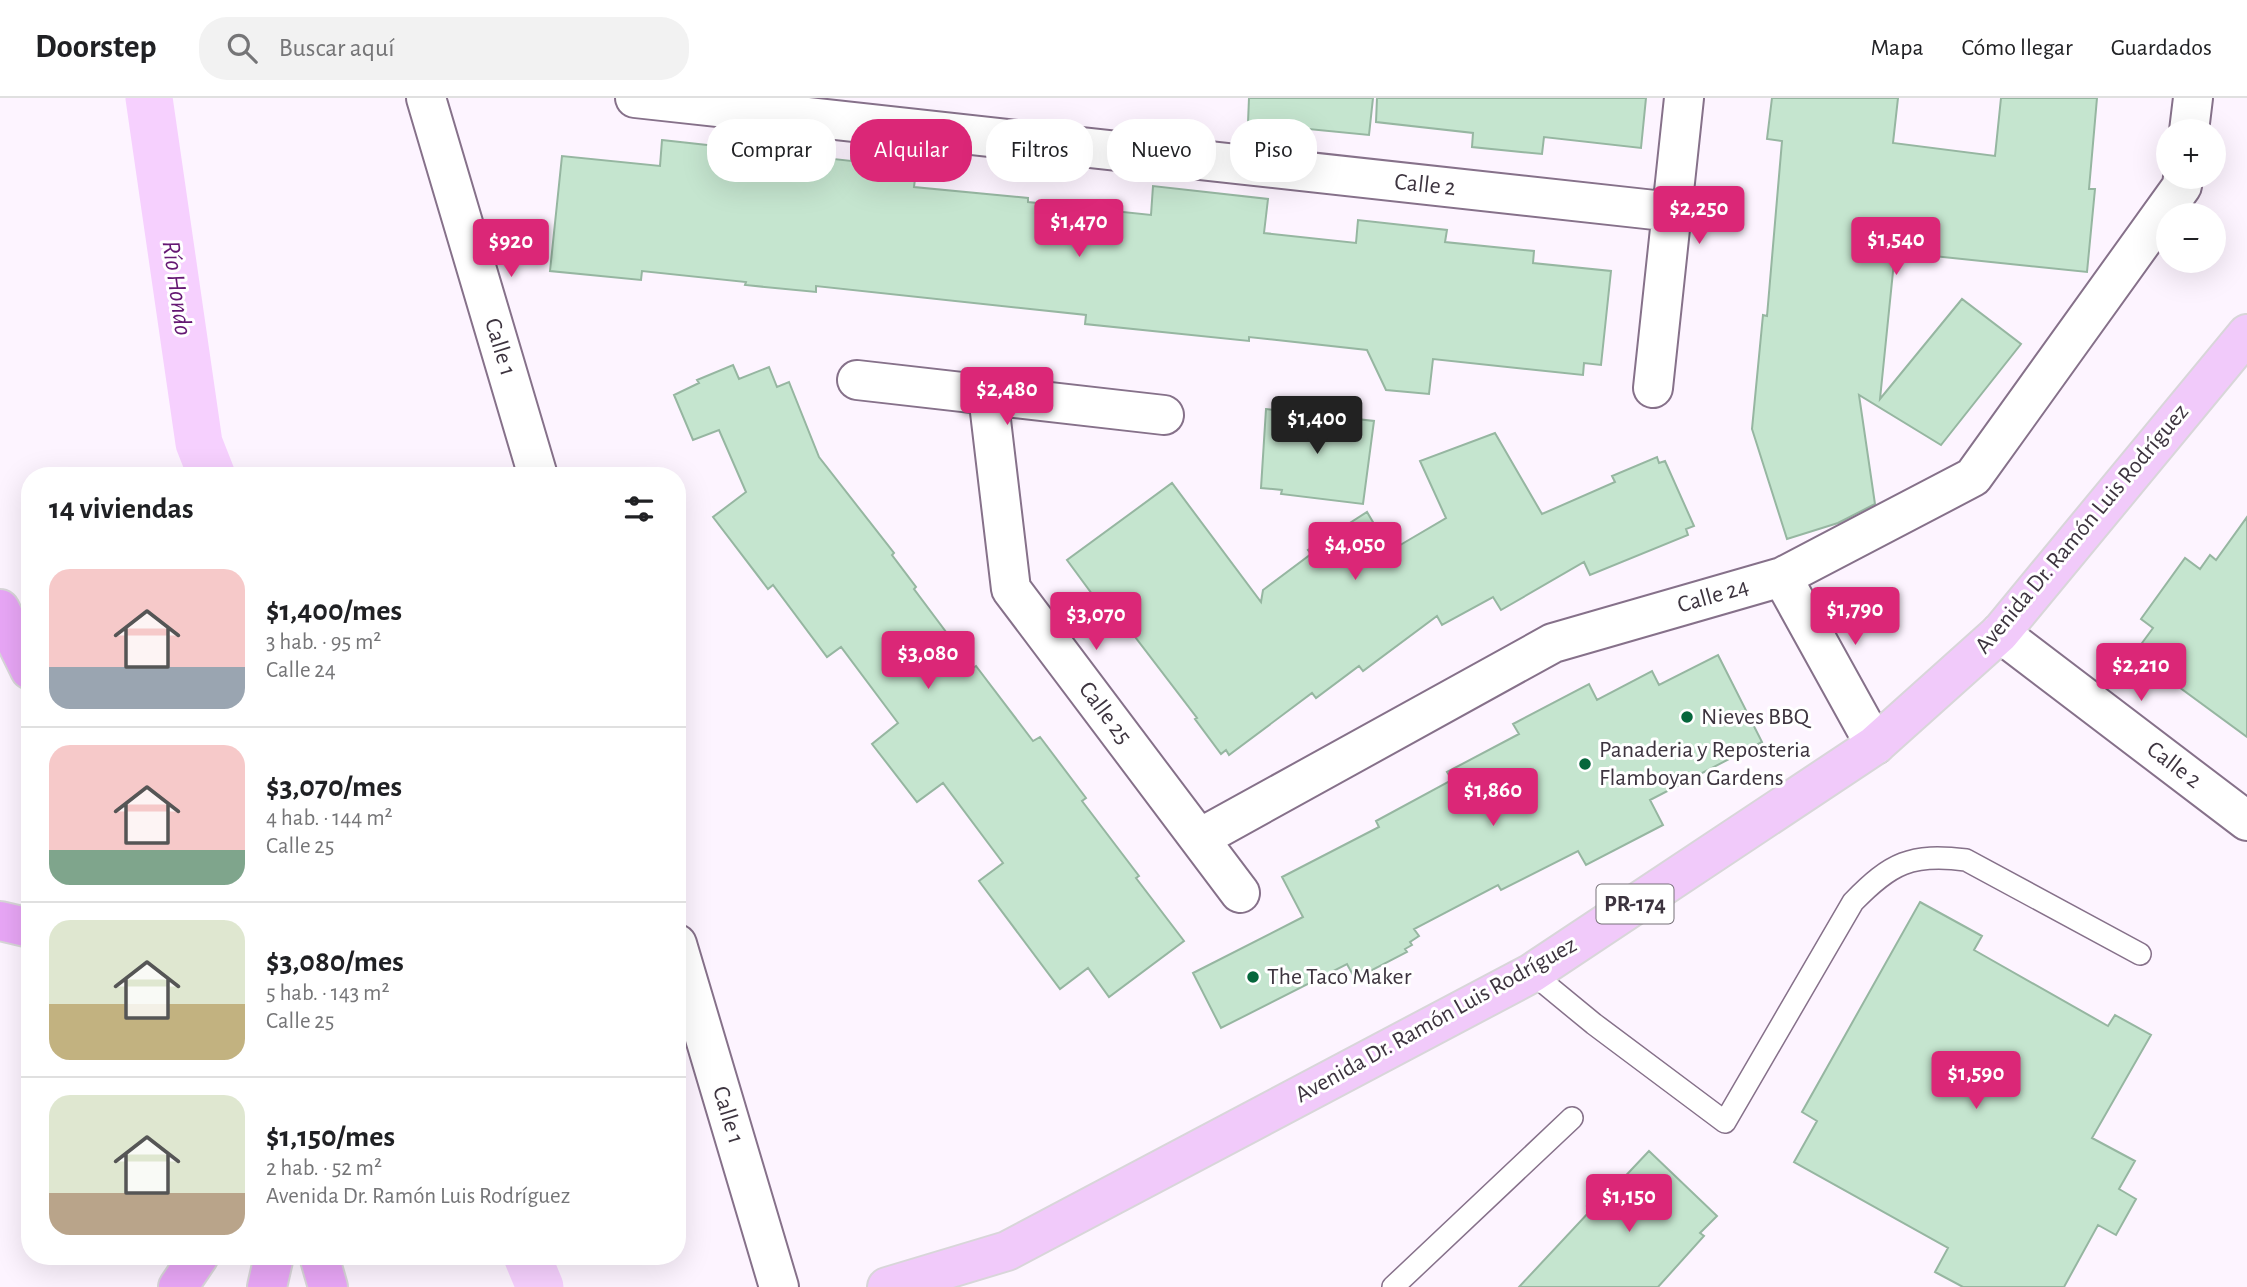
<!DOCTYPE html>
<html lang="es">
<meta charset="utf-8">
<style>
:root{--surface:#fff;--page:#f2f2f2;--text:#202124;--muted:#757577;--line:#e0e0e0;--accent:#db2777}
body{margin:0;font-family:"Alegreya Sans",sans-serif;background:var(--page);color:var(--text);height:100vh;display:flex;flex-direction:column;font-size:26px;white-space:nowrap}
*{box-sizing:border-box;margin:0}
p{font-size:23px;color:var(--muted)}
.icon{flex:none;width:38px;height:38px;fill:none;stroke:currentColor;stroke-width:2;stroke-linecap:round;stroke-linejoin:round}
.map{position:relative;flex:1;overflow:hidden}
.side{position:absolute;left:21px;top:369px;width:665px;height:798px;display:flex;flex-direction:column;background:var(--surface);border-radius:28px;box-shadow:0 7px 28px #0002}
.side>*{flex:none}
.top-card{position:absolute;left:707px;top:21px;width:665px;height:63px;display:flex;gap:14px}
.tools{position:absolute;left:2156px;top:21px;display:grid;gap:14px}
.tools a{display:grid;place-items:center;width:70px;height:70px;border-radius:50%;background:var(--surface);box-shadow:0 7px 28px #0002;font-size:35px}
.price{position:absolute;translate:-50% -60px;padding:0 16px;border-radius:7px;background:var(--accent);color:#fff;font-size:23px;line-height:46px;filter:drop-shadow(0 2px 4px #0008)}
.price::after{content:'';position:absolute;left:50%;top:42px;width:21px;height:16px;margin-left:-10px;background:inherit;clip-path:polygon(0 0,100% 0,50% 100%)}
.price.active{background:#222;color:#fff}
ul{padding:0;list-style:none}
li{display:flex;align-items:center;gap:21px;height:175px;padding:0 28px}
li+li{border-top:2px solid var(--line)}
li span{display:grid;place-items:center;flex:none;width:196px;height:140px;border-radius:21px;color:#555}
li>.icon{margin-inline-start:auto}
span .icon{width:84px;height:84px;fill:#fffc;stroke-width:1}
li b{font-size:30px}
h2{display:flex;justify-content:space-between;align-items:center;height:84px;padding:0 28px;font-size:30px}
.pill{padding:0 24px;border-radius:28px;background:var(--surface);box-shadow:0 7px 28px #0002;font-size:24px;line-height:63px}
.pill.active{background:var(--accent);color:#fff}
header{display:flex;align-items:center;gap:42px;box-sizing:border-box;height:98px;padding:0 35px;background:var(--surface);border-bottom:2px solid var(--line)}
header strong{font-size:33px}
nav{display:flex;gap:38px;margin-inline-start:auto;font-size:24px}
.search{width:490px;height:63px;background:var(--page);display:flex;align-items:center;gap:18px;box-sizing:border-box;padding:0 24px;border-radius:28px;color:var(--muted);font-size:26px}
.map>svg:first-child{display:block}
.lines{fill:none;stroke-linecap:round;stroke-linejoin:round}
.canal{stroke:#f6d0fe;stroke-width:47}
.building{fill:#c5e5cf;stroke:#96b6a1;stroke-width:2}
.lane-casing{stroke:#86718a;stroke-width:24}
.street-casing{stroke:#86718a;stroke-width:42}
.secondary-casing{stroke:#86718a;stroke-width:42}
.primary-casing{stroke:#d8d6d9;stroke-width:42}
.highway-casing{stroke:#d8d6d9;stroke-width:42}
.lane{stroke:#fff;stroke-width:21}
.street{stroke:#fff;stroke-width:38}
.secondary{stroke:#fff;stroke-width:38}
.primary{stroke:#f1cafa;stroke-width:38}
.highway{stroke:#e8a6f6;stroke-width:38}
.poi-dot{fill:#05673b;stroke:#fff;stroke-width:2.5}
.labels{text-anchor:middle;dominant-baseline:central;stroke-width:6;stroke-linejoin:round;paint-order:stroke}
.shield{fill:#fff;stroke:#777179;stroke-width:2}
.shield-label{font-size:23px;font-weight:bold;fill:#3d343f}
.street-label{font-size:24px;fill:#3d343f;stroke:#fff}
.poi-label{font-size:24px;fill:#3d343f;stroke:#fff;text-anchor:start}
.water-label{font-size:26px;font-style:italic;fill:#651873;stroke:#fff}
</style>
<header>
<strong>Doorstep</strong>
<div class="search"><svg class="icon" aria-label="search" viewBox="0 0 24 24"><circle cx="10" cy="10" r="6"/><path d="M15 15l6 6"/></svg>Buscar aquí</div>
<nav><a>Mapa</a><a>Cómo llegar</a><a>Guardados</a></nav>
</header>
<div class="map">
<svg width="2247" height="1189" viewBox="0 0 2247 1189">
<rect width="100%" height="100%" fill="#fdf4ff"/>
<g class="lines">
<path class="canal" d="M 149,0 L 199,345 L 212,378
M 527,1158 L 540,1189"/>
</g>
<path class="building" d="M 1249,0 L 1373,0 L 1369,37 L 1248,25 Z
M 1377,0 L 1646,0 L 1641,50 L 1544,39 L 1542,56 L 1472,49 L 1473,35 L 1376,24 Z
M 1772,0 L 1898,0 L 1893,45 L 1995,58 L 2001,0 L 2097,0 L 2089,91 L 2095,91 L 2087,174 L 1895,154 L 1880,301 L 1962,201 L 2021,246 L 1941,347 L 1859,297 L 1875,406 L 1838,425 L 1787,441 L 1752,331 L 1763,217 L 1767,218 L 1782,43 L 1767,41 Z
M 662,42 L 851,63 L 851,58 L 917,65 L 914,89 L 1028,100 L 1028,104 L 1151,117 L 1153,88 L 1268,101 L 1264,135 L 1356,145 L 1358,122 L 1447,132 L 1445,144 L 1534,153 L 1533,165 L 1611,173 L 1601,267 L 1584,265 L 1583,277 L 1433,261 L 1429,296 L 1386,292 L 1367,252 L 1249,239 L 1249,243 L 1085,226 L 1086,217 L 816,188 L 816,194 L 745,187 L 746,184 L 642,173 L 641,182 L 550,173 L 562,58 L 660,68 Z
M 733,267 L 739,281 L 769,269 L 777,289 L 789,284 L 819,359 L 894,455 L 892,457 L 916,489 L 914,491 L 973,570 L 976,568 L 1033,643 L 1040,639 L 1086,700 L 1082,703 L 1139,778 L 1136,780 L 1184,843 L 1109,899 L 1088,870 L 1060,891 L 979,783 L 1003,765 L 943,685 L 917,704 L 872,646 L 898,625 L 841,549 L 827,559 L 773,487 L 768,491 L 713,419 L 746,394 L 719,332 L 693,342 L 674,297 L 699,285 L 697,282 Z
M 1266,311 L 1374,323 L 1363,406 L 1281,396 L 1282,392 L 1261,390 Z
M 1495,335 L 1542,416 L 1615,384 L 1612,378 L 1657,359 L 1659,365 L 1665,363 L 1694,428 L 1686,431 L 1688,437 L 1590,477 L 1584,464 L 1501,512 L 1493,499 L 1442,527 L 1437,518 L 1363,573 L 1359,568 L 1316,600 L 1312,595 L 1229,657 L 1226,652 L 1221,656 L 1195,621 L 1197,620 L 1119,518 L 1112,523 L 1067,462 L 1172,385 L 1261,504 L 1263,492 L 1311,456 L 1308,452 L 1367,414 L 1390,453 L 1446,420 L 1420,363 Z
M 2247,419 L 2247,639 L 2134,556 L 2153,530 L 2141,521 L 2185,460 L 2200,471 L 2210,457 L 2216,462 Z
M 1718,557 L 1762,644 L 1650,702 L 1663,727 L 1586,767 L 1578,753 L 1501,792 L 1498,787 L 1414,831 L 1419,838 L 1410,844 L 1412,847 L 1405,851 L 1407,854 L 1355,881 L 1347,866 L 1221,930 L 1193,875 L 1303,819 L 1282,779 L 1379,729 L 1376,723 L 1452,682 L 1447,674 L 1519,636 L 1513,626 L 1589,586 L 1597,602 L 1652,573 L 1659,587 Z
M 1920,804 L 1982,838 L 1974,852 L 2108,928 L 2115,917 L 2151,937 L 2092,1040 L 2135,1063 L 2119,1091 L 2136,1101 L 2116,1137 L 2098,1127 L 2064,1189 L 1963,1189 L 1935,1174 L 1948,1150 L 1794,1064 L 1817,1023 L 1802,1014 Z
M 1649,1053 L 1717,1118 L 1700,1135 L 1704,1138 L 1658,1189 L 1519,1189 L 1591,1112 L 1587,1108 L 1611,1083 L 1616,1088 Z"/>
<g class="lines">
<g class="lane-casing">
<path id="lane" d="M 1532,875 L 1594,926 L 1725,1024 L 1853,804 C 1891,765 1911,755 1966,762 L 2140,856
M 1393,1189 L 1572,1020"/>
</g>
<g class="street-casing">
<path id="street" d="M 635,0 L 1673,114
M 2189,33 L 2193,0
M 857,282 L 1164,317
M 1653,290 L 1684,0
M 988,297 L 1011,491 L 1240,795
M 1782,479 L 1875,647
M 2000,535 L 2247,723
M 1200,740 L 1553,545 L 1782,479 L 1973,379 L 2182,88 L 2183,79"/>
</g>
<g class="secondary-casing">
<path id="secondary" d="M 426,0 L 538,378
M 677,846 L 779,1189"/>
</g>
<g class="primary-casing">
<path id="primary" d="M 887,1189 L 1007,1153 L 1532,875 L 1875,647 L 2000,535 L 2247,236"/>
</g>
<g class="highway-casing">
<path id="highway" d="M 0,511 L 30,572
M 0,823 L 30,830
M 319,1158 L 328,1189
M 178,1189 L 199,1158
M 267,1189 L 274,1158"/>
</g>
<use href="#lane" class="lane"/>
<use href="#street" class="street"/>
<use href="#secondary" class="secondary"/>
<use href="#primary" class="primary"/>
<use href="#highway" class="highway"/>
</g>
<g class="poi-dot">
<circle cx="1687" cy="619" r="7"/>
<circle cx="1585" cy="666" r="7"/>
<circle cx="1253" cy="879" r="7"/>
</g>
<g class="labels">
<rect class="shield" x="1596.5" y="786.5" width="77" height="39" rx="5"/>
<g class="shield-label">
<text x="1635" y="806">PR-174</text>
</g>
<g class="street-label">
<text transform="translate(1425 87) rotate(6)">Calle 2</text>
<text transform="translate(500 249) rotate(73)">Calle 1</text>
<text transform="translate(2082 431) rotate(-50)">Avenida Dr. Ramón Luis Rodríguez</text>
<text transform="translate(1713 498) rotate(-16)">Calle 24</text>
<text transform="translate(1105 615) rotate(53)">Calle 25</text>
<text transform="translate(2174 667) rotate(37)">Calle 2</text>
<text transform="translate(1436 922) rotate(-29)">Avenida Dr. Ramón Luis Rodríguez</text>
<text transform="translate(728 1017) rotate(73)">Calle 1</text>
</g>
<g class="poi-label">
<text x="1701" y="619">Nieves BBQ</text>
<text x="1599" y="652">Panaderia y Reposteria<tspan x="1599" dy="28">Flamboyan Gardens</tspan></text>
<text x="1267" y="879">The Taco Maker</text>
</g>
<g class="water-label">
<text transform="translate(177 190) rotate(82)">Río Hondo</text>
</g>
</g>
</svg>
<div class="tools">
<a>+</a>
<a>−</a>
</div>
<b class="price" style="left:1699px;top:148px">$2,250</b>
<b class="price" style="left:1079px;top:161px">$1,470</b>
<b class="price" style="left:1896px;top:179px">$1,540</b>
<b class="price" style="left:511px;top:181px">$920</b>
<b class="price" style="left:1007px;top:329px">$2,480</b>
<b class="price active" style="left:1317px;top:358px">$1,400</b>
<b class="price" style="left:1355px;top:484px">$4,050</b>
<b class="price" style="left:1855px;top:549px">$1,790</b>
<b class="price" style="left:1096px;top:554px">$3,070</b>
<b class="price" style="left:928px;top:593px">$3,080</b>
<b class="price" style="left:2141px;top:605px">$2,210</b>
<b class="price" style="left:1493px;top:730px">$1,860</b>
<b class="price" style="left:1976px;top:1013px">$1,590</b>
<b class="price" style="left:1629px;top:1136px">$1,150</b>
<div class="top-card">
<a class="pill">Comprar</a>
<a class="pill active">Alquilar</a>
<a class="pill">Filtros</a>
<a class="pill">Nuevo</a>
<a class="pill">Piso</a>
</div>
<section class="side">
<h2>14 viviendas<svg class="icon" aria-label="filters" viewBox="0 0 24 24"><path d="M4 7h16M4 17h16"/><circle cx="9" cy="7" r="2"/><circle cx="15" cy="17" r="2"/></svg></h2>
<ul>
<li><span style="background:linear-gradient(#f6c9c9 70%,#9aa5b1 0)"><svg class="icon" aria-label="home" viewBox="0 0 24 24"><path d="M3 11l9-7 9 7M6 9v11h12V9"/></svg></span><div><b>$1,400/mes</b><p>3 hab. · 95 m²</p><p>Calle 24</p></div></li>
<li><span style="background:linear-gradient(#f6c9c9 75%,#7fa58c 0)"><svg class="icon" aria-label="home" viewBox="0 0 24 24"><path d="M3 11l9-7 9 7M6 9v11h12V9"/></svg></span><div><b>$3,070/mes</b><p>4 hab. · 144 m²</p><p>Calle 25</p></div></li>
<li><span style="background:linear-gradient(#dfe7d0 60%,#c2b280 0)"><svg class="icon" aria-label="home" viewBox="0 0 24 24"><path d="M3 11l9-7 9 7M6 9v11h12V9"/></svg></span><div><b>$3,080/mes</b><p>5 hab. · 143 m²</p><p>Calle 25</p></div></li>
<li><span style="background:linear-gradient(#dfe7d0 70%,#b9a48a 0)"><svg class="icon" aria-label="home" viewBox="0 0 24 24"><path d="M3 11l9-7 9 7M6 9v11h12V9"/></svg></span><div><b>$1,150/mes</b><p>2 hab. · 52 m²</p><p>Avenida Dr. Ramón Luis Rodríguez</p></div></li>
</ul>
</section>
</div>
